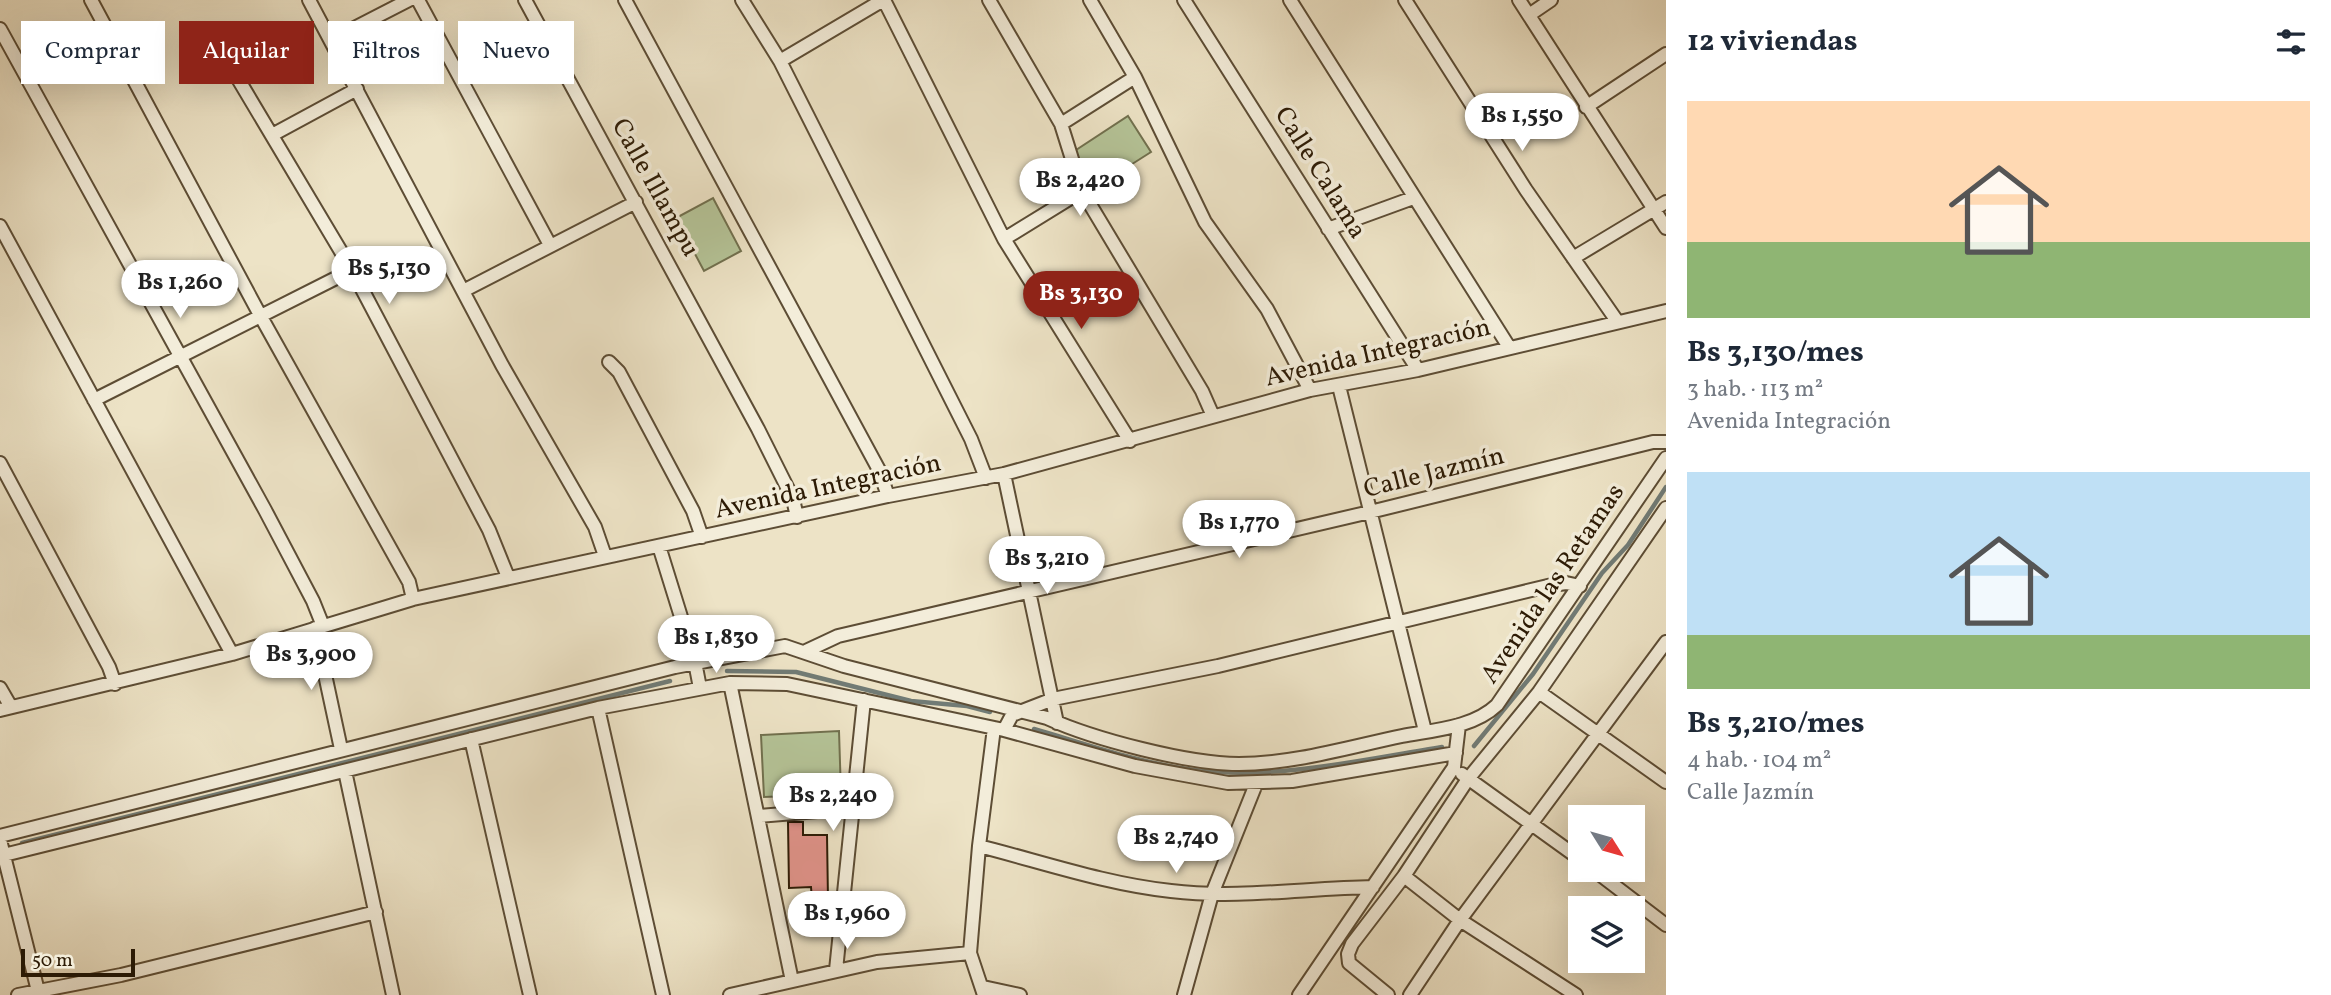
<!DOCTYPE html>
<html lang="es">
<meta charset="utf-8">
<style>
:root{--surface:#fff;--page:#f6f6f7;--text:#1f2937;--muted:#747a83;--accent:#8f2418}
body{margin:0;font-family:Vollkorn,serif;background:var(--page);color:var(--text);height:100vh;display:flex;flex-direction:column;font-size:26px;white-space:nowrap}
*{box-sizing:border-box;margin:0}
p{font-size:23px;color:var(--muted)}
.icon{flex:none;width:38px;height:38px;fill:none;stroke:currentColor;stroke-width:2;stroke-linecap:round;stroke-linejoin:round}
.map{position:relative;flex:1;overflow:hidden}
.drawer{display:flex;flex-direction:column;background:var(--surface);width:665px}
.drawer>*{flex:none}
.top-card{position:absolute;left:21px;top:21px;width:665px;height:63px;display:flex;gap:14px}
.needle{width:46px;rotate:127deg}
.buttons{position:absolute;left:1568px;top:805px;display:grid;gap:14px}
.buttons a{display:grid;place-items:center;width:77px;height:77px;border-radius:0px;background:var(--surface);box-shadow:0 7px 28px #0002;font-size:35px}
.scale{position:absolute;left:21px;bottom:18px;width:114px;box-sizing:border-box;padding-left:7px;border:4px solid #2d1b05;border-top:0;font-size:19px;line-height:24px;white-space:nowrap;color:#2d1b05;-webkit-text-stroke:5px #f3edda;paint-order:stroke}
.price{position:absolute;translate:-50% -60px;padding:0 16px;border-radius:24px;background:#fff;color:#222;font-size:23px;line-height:46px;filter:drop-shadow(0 2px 4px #0008)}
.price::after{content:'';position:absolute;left:50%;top:42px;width:21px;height:16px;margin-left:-10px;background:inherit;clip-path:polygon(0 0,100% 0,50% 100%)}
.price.active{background:var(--accent);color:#fff}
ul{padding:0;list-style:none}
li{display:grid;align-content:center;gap:14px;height:371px;padding:0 21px}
li span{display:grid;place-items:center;height:217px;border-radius:0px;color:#555}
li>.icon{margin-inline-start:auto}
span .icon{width:126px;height:126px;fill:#fffc;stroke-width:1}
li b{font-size:30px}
h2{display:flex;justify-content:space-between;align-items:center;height:84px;padding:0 21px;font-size:30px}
.pill{padding:0 24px;border-radius:0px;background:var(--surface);box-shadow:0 7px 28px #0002;font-size:24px;line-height:63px}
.pill.active{background:var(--accent);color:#fff}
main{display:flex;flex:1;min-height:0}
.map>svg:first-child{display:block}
.green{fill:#b5c498;stroke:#71704e;stroke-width:2}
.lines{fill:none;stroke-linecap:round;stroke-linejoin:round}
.stream{stroke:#717b75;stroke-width:4.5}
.building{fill:#e0938a;stroke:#2d1b05;stroke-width:2}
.street-casing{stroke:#5d4d35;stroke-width:16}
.street{stroke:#f3edda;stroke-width:12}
.labels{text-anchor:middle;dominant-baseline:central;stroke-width:7;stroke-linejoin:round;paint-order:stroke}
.street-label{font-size:26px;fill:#2d1b05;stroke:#f3edda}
</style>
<main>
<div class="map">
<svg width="1666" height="995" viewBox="0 0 1666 995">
<rect width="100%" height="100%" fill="#ede3c6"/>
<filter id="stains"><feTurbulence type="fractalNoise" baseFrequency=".00286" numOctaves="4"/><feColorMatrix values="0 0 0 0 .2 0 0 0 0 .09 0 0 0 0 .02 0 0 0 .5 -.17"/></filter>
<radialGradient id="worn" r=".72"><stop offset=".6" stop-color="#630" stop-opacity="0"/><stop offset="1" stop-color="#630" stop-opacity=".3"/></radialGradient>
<path class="green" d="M 1128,116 L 1151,152 L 1096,187 L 1073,152 Z
M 713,198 L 741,251 L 704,271 L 676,218 Z
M 839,731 L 841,794 L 764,797 L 761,735 Z"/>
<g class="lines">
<path class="stream" d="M 727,671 L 796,672 L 911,701 L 967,706 L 990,712
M 1034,729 C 1086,744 1139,763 1194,770 C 1277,780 1360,760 1442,747
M 1474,746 L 1533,674 L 1602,573 L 1628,545 L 1666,487
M 22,843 L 670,681"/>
</g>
<path class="building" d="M 788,822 L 803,822 L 803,835 L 827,835 L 828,900 L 812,900 L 811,887 L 789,888 Z"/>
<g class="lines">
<g class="street-casing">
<path id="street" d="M 91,0 L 260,315 L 409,582 L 413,599
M 309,0 L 502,365 L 595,527 L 605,556
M 418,0 L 550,245
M 525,0 L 758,429 L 793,499 L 797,517
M 625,0 L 879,470 L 888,496
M 742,0 L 780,61 L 971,439 L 986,478
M 884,0 L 1004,239 L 1130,441
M 989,0 L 1061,124 L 1082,191 L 1202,391 L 1213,416
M 1090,0 L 1135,77 L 1205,222 L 1267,309 L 1310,390
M 1184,0 L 1418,370
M 1290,0 L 1509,347
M 1405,0 L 1526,190 L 1617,321
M 1519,0 L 1666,228
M 1529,15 L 1551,0
M 0,29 L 265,510 L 313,601 L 323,626
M 331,40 L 409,0
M 225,57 L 352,270 L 489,530 L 508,577
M 780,61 L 883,0
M 1586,107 L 1666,54
M 1061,124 L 1135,77
M 272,135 L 357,89
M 0,226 L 232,654
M 1328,229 L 1413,198
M 1004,239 L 1082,191
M 1573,258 L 1666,202
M 463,291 L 636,202
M 609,362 L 619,372 L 693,511 L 702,537
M 1339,386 L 1425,731
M 94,400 L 352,270
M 0,463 L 109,667 L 115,684
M 1004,474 L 1057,723
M 659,546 L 695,662 L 700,688
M 315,628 L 341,749
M 806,651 L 838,636 L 1370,512 L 1653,442 L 1666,442
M 730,683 L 792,981
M 0,688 L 11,707
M 1539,692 L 1666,782
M 598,708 L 663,995
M 0,710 L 232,654 L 413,599 L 888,496 L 1004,474 L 1310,390 L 1418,370 L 1666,311
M 1004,730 L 1012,715 L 1053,699 L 1218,666 L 1552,585 L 1566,583 L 1580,586
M 471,739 L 530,995
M 345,771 L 393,995
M 1462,774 L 1580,859
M 758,816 L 853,808
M 0,836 L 675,667 L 785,646 L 844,666 L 1047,718 C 1093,739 1188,764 1239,764 C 1293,764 1349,747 1402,736 C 1433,730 1473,728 1497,705 L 1666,458
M 0,840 L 39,995
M 979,846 C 1042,862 1106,884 1171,891 C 1238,899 1306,888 1373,887
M 0,856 L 598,708 L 730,683 L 787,684 L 1004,730 L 1135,766 L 1228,783 L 1292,781 L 1456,753
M 1594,870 L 1666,925
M 1404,876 L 1460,920 L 1576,995
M 836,970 L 864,700
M 983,987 L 1020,995
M 18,995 L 121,975 L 376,912
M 730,995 L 877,962 L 970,953
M 984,995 L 970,953 L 979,846 L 994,728
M 1184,995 L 1212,894 L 1256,784
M 1299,995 L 1454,767 L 1459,725
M 1388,995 L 1349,963 L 1348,954 L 1352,944 L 1404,876 L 1468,779 L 1539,692 L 1666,508
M 1410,995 L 1460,920 L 1666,642"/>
</g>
<use href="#street" class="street"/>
</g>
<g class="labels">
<g class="street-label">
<text transform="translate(1320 173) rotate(58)">Calle Calama</text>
<text transform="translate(655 188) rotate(61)">Calle Illampu</text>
<text transform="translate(1378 353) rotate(-13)">Avenida Integración</text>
<text transform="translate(1434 473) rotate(-14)">Calle Jazmín</text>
<text transform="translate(828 487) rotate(-12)">Avenida Integración</text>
<text transform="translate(1553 584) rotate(-56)">Avenida las Retamas</text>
</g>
</g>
<rect width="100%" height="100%" filter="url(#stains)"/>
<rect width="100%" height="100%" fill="url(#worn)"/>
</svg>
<div class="buttons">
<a><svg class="needle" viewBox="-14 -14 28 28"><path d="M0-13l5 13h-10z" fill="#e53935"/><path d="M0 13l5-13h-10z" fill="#747a83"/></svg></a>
<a><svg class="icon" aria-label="layers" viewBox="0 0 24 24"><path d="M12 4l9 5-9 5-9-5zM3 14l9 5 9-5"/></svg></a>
</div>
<div class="scale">50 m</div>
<b class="price" style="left:1522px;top:153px">Bs 1,550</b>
<b class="price" style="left:1080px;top:218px">Bs 2,420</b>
<b class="price" style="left:389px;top:306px">Bs 5,130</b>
<b class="price" style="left:180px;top:320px">Bs 1,260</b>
<b class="price active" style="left:1081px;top:331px">Bs 3,130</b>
<b class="price" style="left:1239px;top:560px">Bs 1,770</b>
<b class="price" style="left:1047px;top:596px">Bs 3,210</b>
<b class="price" style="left:716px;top:675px">Bs 1,830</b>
<b class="price" style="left:311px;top:692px">Bs 3,900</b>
<b class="price" style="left:833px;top:833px">Bs 2,240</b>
<b class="price" style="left:1176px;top:875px">Bs 2,740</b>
<b class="price" style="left:847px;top:951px">Bs 1,960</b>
<div class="top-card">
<a class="pill">Comprar</a>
<a class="pill active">Alquilar</a>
<a class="pill">Filtros</a>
<a class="pill">Nuevo</a>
</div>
</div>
<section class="drawer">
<h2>12 viviendas<svg class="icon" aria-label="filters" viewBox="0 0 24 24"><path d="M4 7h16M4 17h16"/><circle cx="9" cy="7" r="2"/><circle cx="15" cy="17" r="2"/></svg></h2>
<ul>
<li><span style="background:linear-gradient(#ffd9b3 65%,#8fb573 0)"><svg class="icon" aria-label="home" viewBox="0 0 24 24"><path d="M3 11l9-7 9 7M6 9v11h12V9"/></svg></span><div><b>Bs 3,130/mes</b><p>3 hab. · 113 m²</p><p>Avenida Integración</p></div></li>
<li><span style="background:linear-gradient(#bfe0f5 75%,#8fb573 0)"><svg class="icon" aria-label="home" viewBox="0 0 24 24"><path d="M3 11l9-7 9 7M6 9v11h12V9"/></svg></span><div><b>Bs 3,210/mes</b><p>4 hab. · 104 m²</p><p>Calle Jazmín</p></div></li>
</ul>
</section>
</main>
